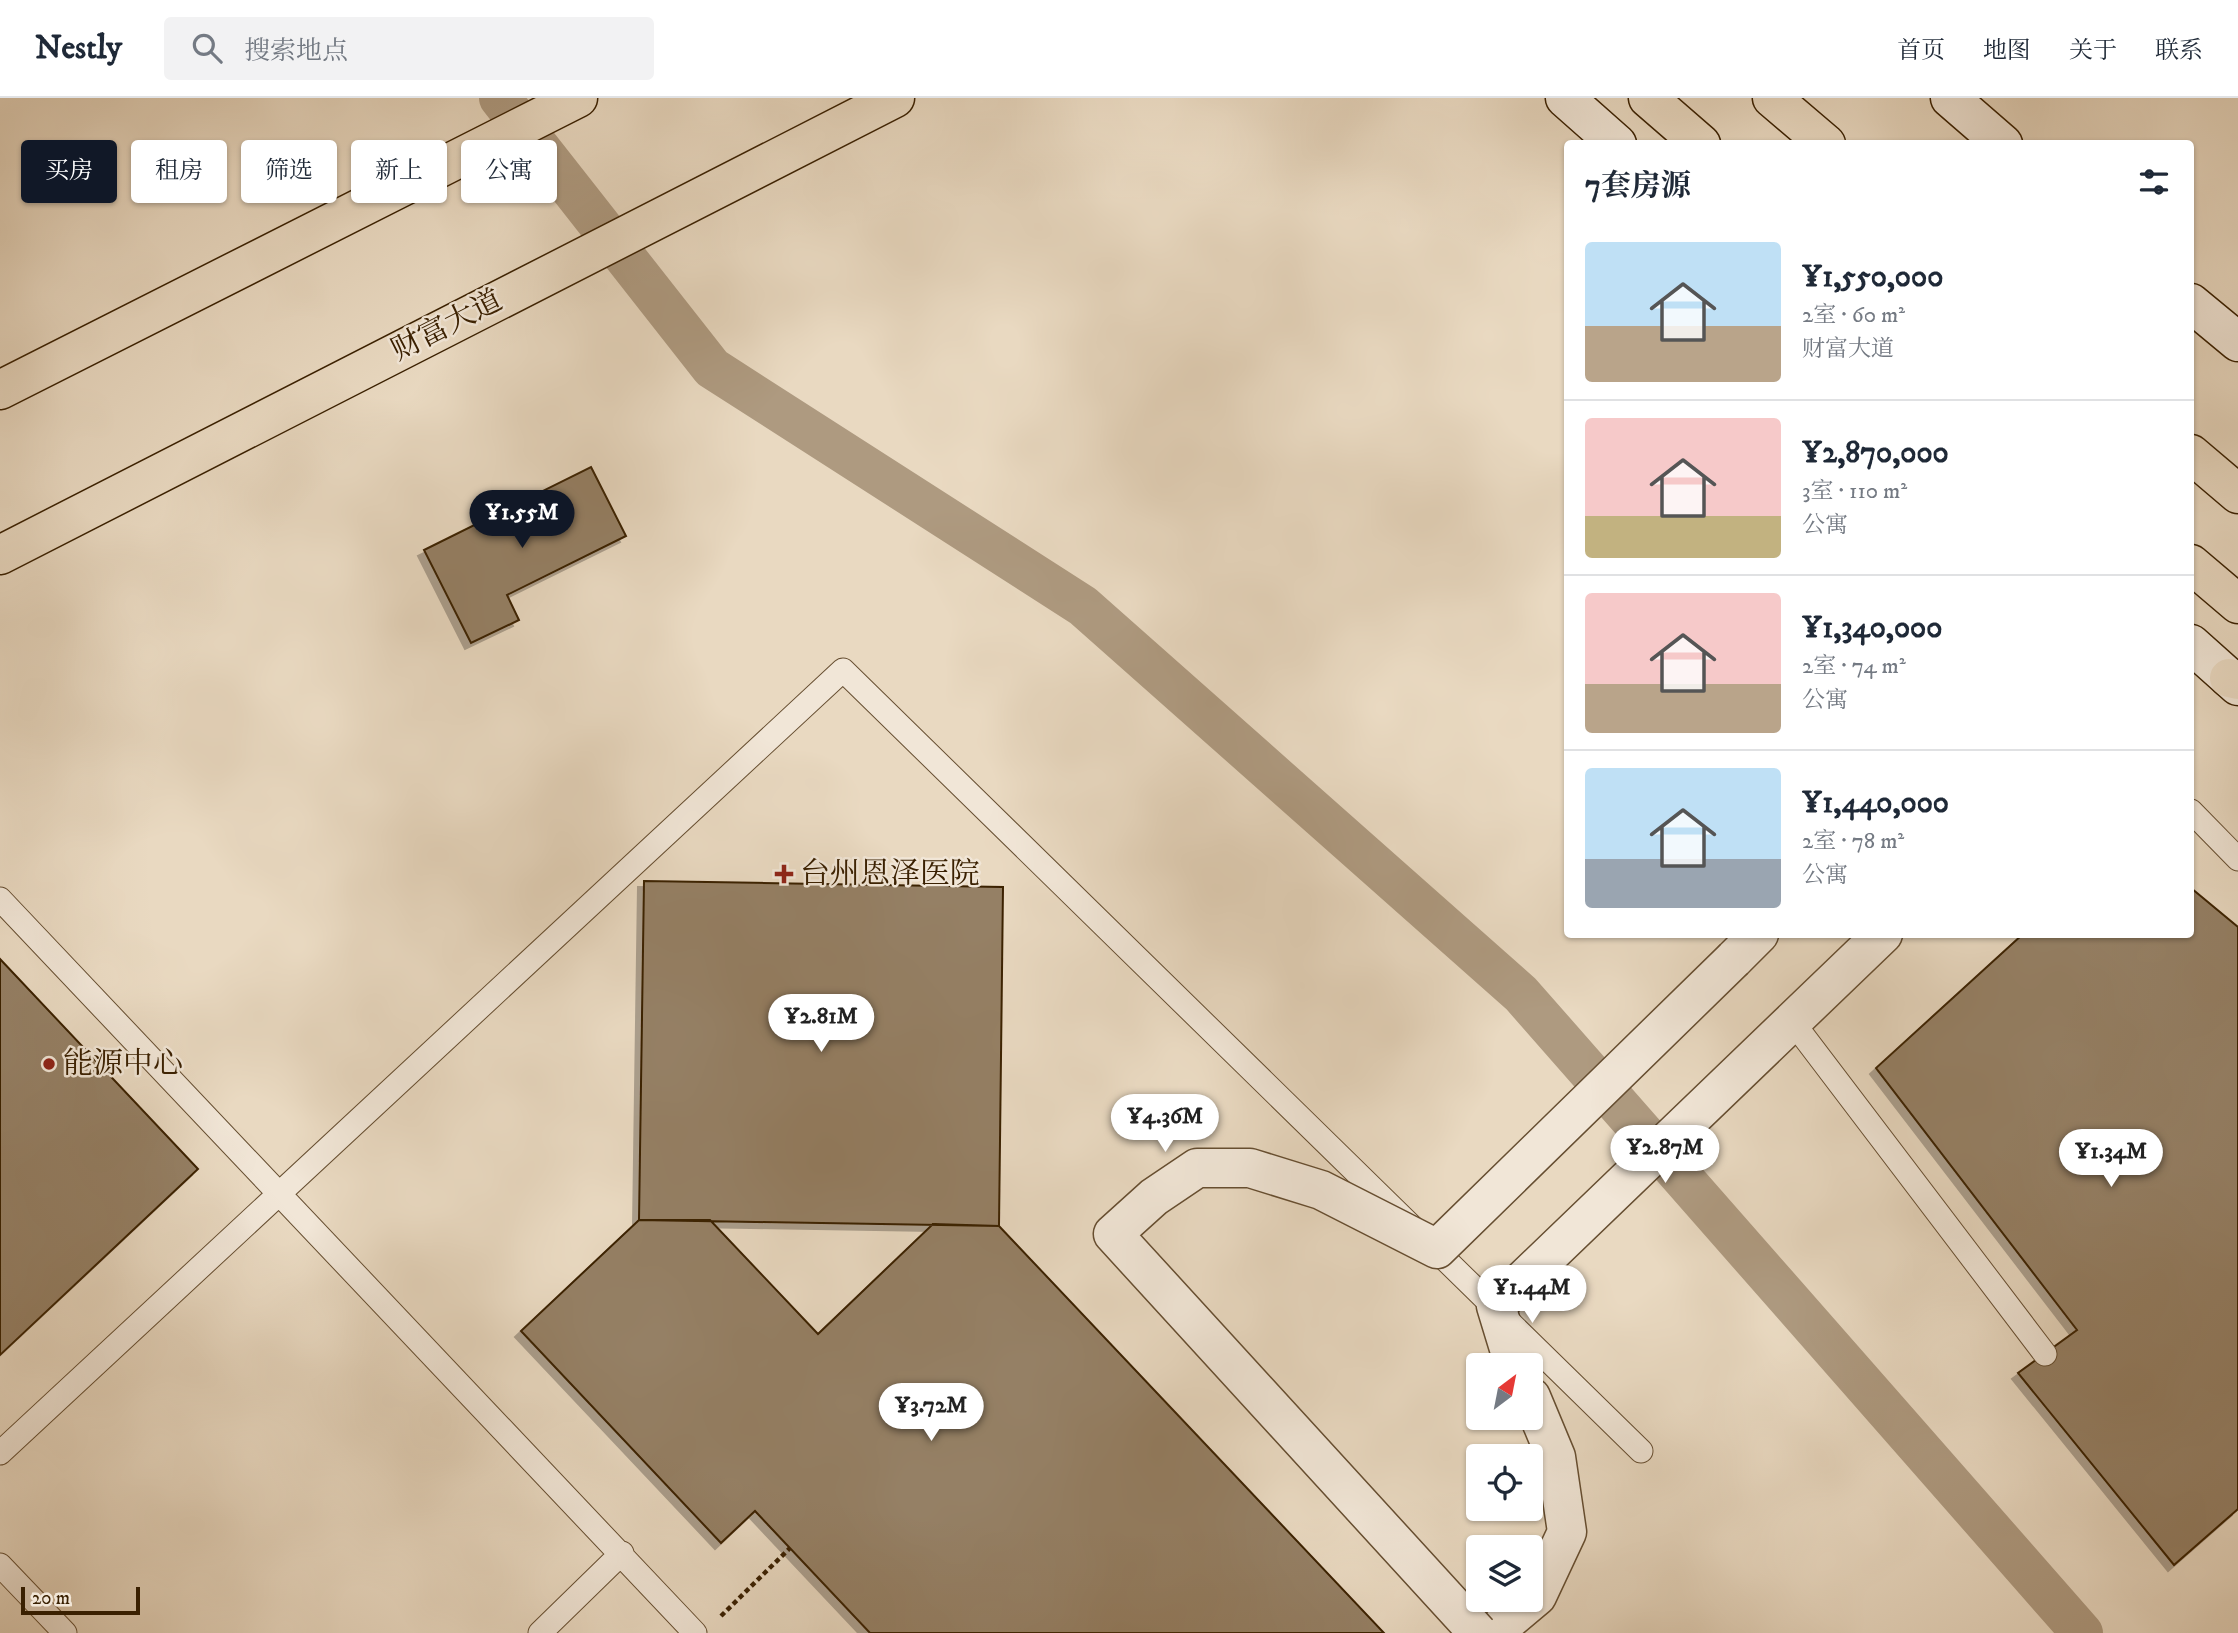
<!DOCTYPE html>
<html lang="zh">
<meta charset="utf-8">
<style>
:root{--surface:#fff;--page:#f2f2f3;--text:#1f2937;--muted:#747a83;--line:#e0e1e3;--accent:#111827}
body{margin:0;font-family:"IM FELL DW Pica","Noto Serif SC",serif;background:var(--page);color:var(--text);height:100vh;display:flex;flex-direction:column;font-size:26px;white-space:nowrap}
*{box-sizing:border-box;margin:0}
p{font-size:23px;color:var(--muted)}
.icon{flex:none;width:38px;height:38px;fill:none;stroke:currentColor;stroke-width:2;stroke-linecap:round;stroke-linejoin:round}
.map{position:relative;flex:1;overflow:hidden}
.side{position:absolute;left:1564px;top:42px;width:630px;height:798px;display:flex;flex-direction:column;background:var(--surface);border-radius:7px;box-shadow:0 2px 5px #0004}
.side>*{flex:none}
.top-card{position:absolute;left:21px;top:42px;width:665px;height:63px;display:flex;gap:14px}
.needle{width:46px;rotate:32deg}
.buttons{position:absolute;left:1466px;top:1255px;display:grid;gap:14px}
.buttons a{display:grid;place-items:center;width:77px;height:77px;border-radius:7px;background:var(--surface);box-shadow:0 2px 5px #0004;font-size:35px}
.scale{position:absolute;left:21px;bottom:18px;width:119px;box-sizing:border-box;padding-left:7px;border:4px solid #3a2001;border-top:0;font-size:19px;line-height:24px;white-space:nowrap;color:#3a2001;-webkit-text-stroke:5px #f1e6d7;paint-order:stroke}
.price{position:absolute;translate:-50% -60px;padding:0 16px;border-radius:24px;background:#fff;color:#222;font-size:23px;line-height:46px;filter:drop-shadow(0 2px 4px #0008)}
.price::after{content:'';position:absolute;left:50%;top:42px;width:21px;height:16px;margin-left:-10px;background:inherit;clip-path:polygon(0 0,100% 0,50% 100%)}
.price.active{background:var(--accent);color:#fff}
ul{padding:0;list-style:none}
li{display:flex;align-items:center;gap:21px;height:175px;padding:0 21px}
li+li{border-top:2px solid var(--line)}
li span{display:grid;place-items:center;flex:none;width:196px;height:140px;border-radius:7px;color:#555}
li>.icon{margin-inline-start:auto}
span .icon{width:84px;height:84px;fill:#fffc;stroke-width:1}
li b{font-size:30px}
h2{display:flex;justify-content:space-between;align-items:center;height:84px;padding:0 21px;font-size:30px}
.pill{padding:0 24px;border-radius:7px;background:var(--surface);box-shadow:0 2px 5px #0004;font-size:24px;line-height:63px}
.pill.active{background:var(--accent);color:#fff}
header{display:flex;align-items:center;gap:42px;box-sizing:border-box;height:98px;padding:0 35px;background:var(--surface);border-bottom:2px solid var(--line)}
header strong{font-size:33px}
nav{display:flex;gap:38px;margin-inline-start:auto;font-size:24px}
.search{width:490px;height:63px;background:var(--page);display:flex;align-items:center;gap:18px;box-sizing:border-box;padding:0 24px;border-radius:7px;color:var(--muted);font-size:26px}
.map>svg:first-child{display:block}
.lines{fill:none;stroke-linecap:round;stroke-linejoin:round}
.canal{stroke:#ae9a80;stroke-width:42}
.building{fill:#958065;stroke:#3a2001;stroke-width:2;filter:url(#shadow)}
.lane-casing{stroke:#664e31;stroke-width:25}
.street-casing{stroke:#664e31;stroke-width:41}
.secondary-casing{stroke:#3a2001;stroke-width:41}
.primary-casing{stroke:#3a2001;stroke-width:41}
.path{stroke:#3a2001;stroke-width:4.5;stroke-dasharray:5 3.5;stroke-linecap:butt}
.lane{stroke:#f1e6d7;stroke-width:23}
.street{stroke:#f1e6d7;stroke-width:38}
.secondary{stroke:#f1e6d7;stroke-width:38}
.primary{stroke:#e9d9c1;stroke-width:38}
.street-bridge-casing{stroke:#664e31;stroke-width:41;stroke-linecap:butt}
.street-bridge{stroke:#f1e6d7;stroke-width:38}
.poi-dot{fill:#8f2418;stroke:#f1e6d7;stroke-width:2.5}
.labels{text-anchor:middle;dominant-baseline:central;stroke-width:5;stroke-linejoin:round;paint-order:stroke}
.street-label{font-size:30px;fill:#3a2001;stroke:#f1e6d7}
.poi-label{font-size:30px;fill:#3a2001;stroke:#f1e6d7;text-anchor:start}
</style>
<header>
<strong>Nestly</strong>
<div class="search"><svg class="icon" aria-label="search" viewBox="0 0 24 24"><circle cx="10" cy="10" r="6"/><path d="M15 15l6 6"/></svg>搜索地点</div>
<nav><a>首页</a><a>地图</a><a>关于</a><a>联系</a></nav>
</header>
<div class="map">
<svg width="2238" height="1535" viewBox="0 0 2238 1535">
<defs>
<filter id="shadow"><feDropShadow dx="-6" dy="6" stdDeviation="0" flood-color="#0004"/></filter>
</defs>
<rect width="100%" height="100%" fill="#e9d9c1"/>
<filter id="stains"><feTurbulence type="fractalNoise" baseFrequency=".00286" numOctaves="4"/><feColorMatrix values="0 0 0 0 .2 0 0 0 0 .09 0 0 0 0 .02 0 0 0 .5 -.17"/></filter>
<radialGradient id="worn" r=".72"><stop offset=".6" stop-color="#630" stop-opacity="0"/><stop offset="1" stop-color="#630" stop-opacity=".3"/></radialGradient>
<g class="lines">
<path class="canal" d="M 500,0 L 712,270 L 1083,508 L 1521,896 L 2082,1535"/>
</g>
<path class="building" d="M 591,369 L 626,438 L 507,497 L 519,522 L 471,545 L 424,452 Z
M 644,783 L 1003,789 L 999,1128 L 639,1122 Z
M 2191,790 L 2238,829 L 2238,1411 L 2174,1467 L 2018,1275 L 2077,1232 L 1876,970 L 2023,836 L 2191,836 Z
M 0,861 L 198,1071 L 0,1257 Z
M 639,1122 L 710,1122 L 818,1236 L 933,1126 L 999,1128 L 1384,1535 L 870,1535 L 755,1413 L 721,1445 L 521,1233 Z"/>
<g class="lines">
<g class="lane-casing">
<path id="lane" d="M 2191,713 L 2238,761
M 0,801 L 695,1535
M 1792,923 L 2045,1256
M 0,1355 L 843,572 L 1641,1353
M 0,1467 L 65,1535
M 540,1535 L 622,1455"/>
</g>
<g class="street-casing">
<path id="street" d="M 1734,861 L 1759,836
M 1514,1267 L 1496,1208 L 1883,836
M 1493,1535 L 1537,1498 L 1567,1434 L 1556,1359 L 1531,1299"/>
</g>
<g class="secondary-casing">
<path id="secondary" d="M 1565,0 L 1617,46
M 1950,0 L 2003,46
M 2191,205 L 2238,244
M 2191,546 L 2238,588"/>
</g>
<g class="primary-casing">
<path id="primary" d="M 1648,0 L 1701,46
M 1772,0 L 1826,46
M 0,292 L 578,0
M 2191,356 L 2238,396
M 0,457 L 895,0
M 2191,466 L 2238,506
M 2229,580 L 2238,582"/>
</g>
<path class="path" d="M 721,1518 L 790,1450"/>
<use href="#lane" class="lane"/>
<use href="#street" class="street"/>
<use href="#secondary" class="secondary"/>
<use href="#primary" class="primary"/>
<g class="street-bridge-casing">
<path id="street-bridge" d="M 1478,1535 L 1113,1136 L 1154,1099 L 1197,1070 L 1250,1070 L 1321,1092 L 1437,1151 L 1734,861"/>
</g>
<use href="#street-bridge" class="street-bridge"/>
</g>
<g class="poi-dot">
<path d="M780.5 765.5h7v7h7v7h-7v7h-7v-7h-7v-7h7z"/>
<circle cx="49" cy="966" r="7"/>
</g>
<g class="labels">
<g class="street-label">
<text transform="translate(447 228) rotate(-27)">财富大道</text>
</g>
<g class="poi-label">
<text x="800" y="776">台州恩泽医院</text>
<text x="63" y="966">能源中心</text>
</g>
</g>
<rect width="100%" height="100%" filter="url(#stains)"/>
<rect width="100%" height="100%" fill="url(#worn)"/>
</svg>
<div class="buttons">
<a><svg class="needle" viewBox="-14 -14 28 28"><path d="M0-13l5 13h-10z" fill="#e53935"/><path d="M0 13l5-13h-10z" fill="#747a83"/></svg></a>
<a><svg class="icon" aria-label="locate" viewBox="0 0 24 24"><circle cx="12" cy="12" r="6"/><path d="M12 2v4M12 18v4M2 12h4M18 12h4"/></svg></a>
<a><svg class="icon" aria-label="layers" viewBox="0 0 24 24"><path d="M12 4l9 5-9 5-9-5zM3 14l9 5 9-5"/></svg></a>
</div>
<div class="scale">20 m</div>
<b class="price active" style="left:522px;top:452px">¥1.55M</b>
<b class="price" style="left:821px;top:956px">¥2.81M</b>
<b class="price" style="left:1165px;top:1056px">¥4.36M</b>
<b class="price" style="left:1665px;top:1087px">¥2.87M</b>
<b class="price" style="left:2111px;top:1091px">¥1.34M</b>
<b class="price" style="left:1532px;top:1227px">¥1.44M</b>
<b class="price" style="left:931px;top:1345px">¥3.72M</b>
<div class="top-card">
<a class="pill active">买房</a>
<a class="pill">租房</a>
<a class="pill">筛选</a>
<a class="pill">新上</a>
<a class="pill">公寓</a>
</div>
<section class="side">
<h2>7套房源<svg class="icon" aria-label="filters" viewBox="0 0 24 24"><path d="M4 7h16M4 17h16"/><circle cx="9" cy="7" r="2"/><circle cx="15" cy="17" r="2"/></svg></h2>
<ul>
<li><span style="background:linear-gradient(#bfe0f5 60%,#b9a48a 0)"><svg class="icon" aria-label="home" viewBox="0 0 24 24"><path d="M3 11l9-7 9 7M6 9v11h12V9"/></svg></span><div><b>¥1,550,000</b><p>2室 · 60 m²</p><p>财富大道</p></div></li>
<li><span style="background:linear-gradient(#f6c9c9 70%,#c2b280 0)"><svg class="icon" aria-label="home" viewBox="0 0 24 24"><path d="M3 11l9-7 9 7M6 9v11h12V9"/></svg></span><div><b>¥2,870,000</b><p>3室 · 110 m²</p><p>公寓</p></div></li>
<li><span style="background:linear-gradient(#f6c9c9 65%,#b9a48a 0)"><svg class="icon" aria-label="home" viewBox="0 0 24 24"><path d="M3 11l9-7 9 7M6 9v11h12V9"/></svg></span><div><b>¥1,340,000</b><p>2室 · 74 m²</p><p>公寓</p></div></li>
<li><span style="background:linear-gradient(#bfe0f5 65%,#9aa5b1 0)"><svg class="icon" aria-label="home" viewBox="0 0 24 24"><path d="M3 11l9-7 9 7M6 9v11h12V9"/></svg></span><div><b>¥1,440,000</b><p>2室 · 78 m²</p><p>公寓</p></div></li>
</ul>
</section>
</div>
